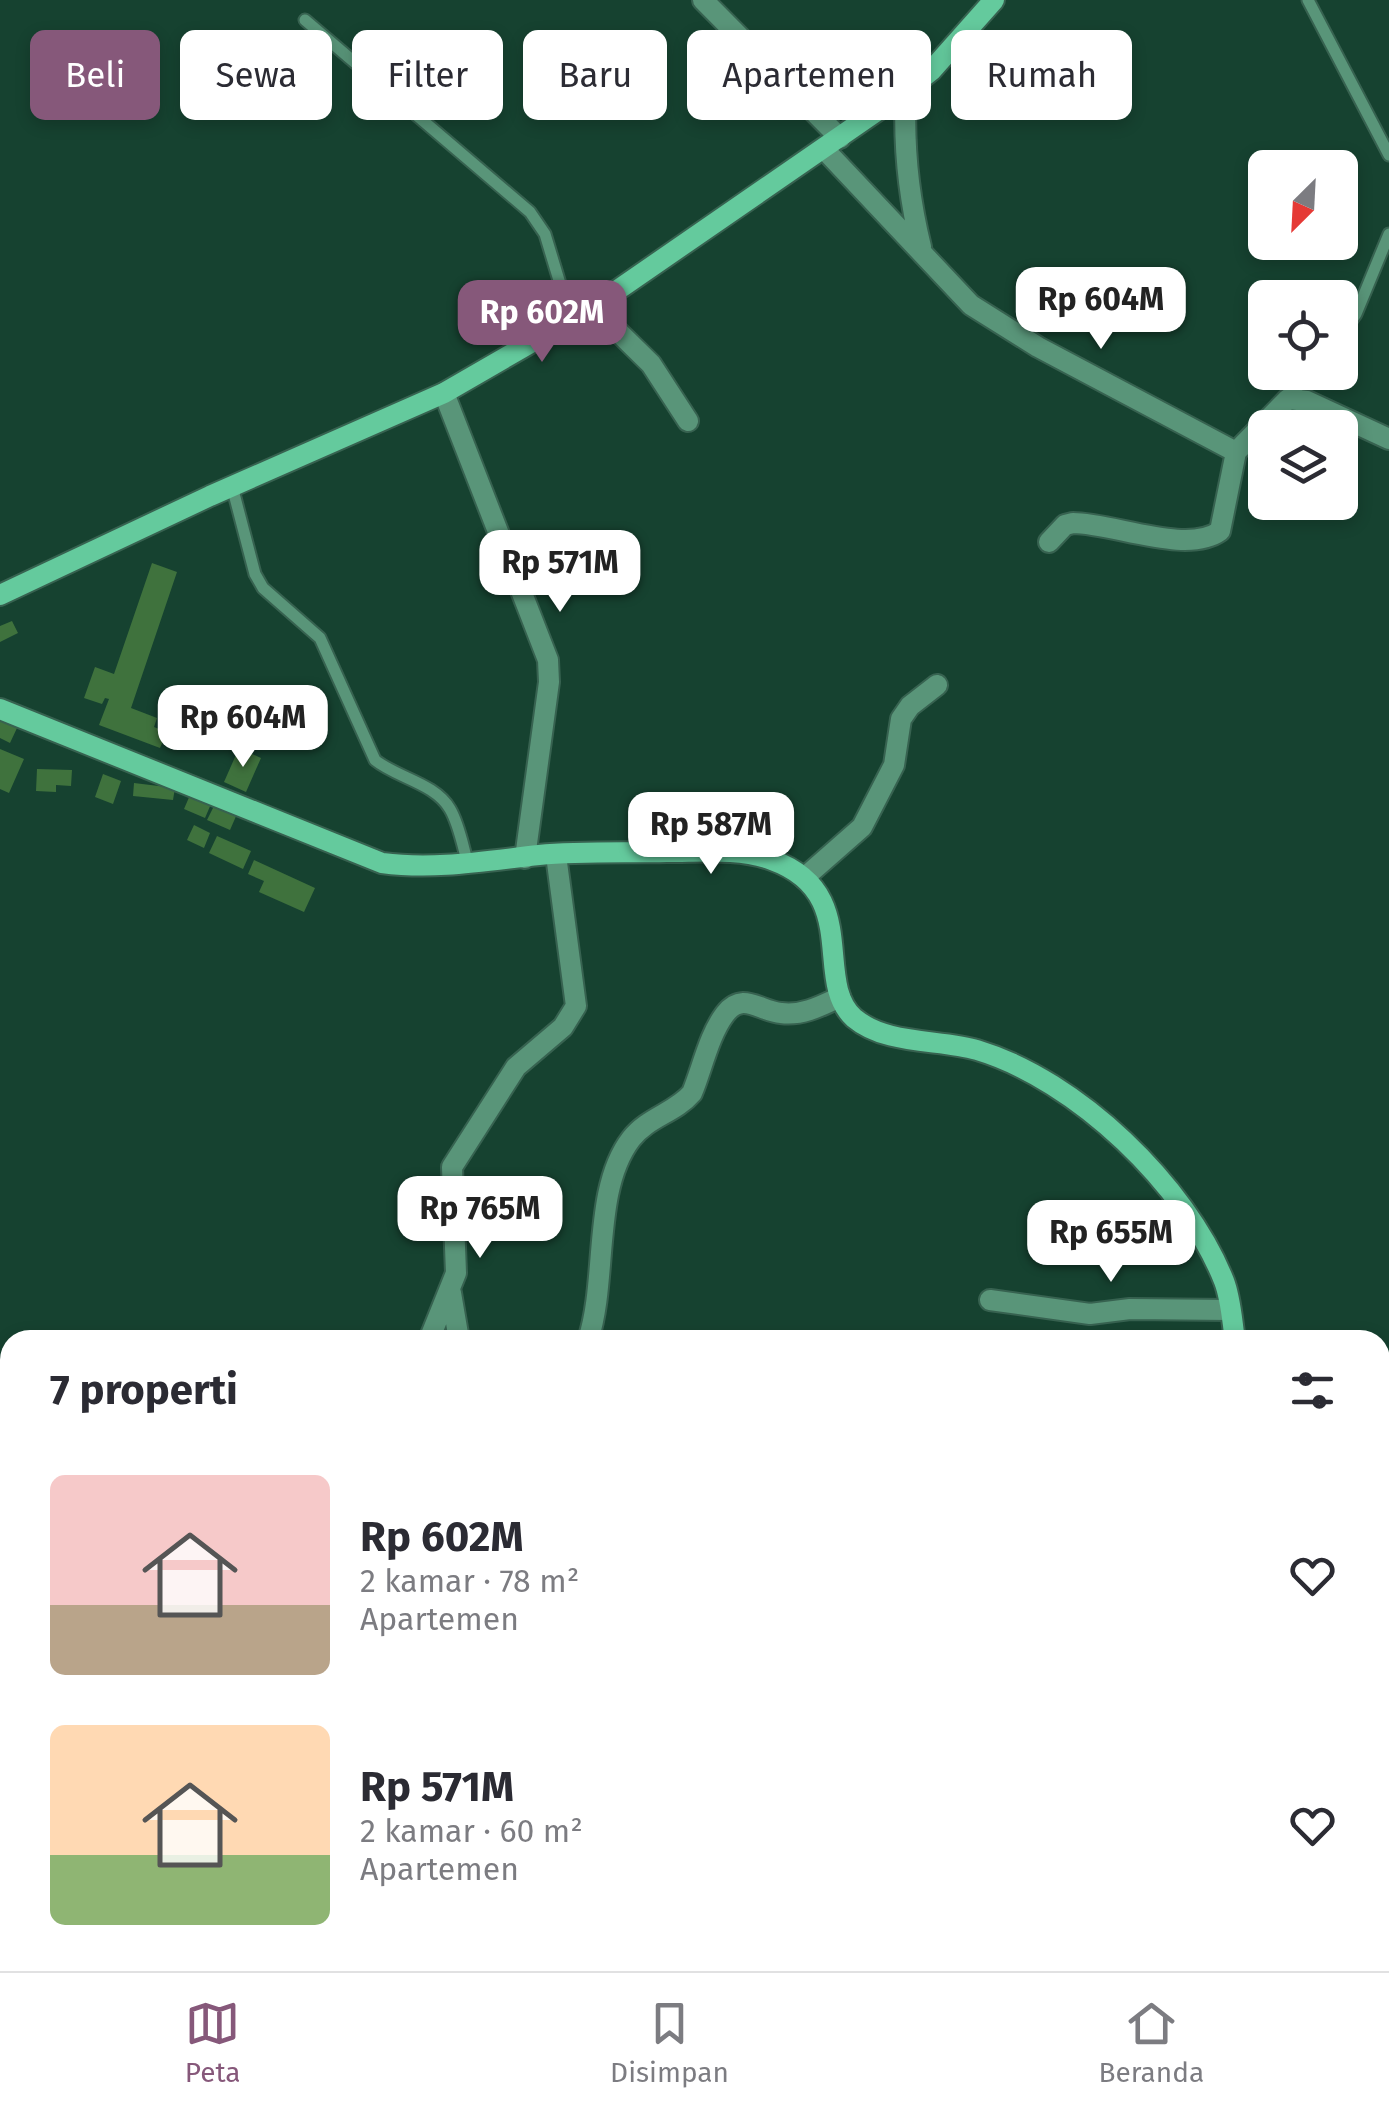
<!DOCTYPE html>
<html lang="id">
<meta charset="utf-8">
<style>
:root{--surface:#fff;--page:#f2f2f3;--text:#2b2b33;--muted:#7c7c81;--line:#e1e1e2;--accent:#86587a}
body{margin:0;font-family:"Fira Sans",sans-serif;background:var(--page);color:var(--text);height:100vh;display:flex;flex-direction:column;font-size:38px;white-space:nowrap}
*{box-sizing:border-box;margin:0}
p{font-size:32px;color:var(--muted)}
.icon{flex:none;width:55px;height:55px;fill:none;stroke:currentColor;stroke-width:2;stroke-linecap:round;stroke-linejoin:round}
.map{position:relative;flex:1;overflow:hidden}
.details{position:absolute;left:0px;top:1330px;width:1390px;height:642px;display:flex;flex-direction:column;background:var(--surface);border-radius:30px 30px 0 0;box-shadow:0 5px 15px #0003}
.details>*{flex:none}
.top-card{position:absolute;left:30px;top:30px;width:1330px;height:90px;display:flex;gap:20px}
.needle{width:65px;rotate:204deg}
.tools{position:absolute;left:1248px;top:150px;display:grid;gap:20px}
.tools a{display:grid;place-items:center;width:110px;height:110px;border-radius:15px;background:var(--surface);box-shadow:0 5px 15px #0003;font-size:50px}
.price{position:absolute;translate:-50% -85px;padding:0 22px;border-radius:20px;background:#fff;color:#222;font-size:32px;line-height:65px;filter:drop-shadow(0 2px 5px #0008)}
.price::after{content:'';position:absolute;left:50%;top:60px;width:30px;height:22px;margin-left:-15px;background:inherit;clip-path:polygon(0 0,100% 0,50% 100%)}
.price.active{background:var(--accent);color:#fff}
ul{padding:0;list-style:none}
li{display:flex;align-items:center;gap:30px;height:250px;padding:0 50px}
li span{display:grid;place-items:center;flex:none;width:280px;height:200px;border-radius:15px;color:#555}
li>.icon{margin-inline-start:auto}
span .icon{width:120px;height:120px;fill:#fffc;stroke-width:1}
li b{font-size:42px}
h2{display:flex;justify-content:space-between;align-items:center;height:120px;padding:0 50px;font-size:42px}
.chip{padding:0 35px;border-radius:15px;background:var(--surface);box-shadow:0 5px 15px #0003;font-size:35px;line-height:90px}
.chip.active{background:var(--accent);color:#fff}
.dock{display:flex;justify-content:space-around;align-items:center;height:140px;border-top:2px solid var(--line);background:var(--surface);font-size:28px;color:var(--muted)}
.dock a{display:grid;justify-items:center;gap:5px}
.dock .active{color:var(--accent)}
.map>svg:first-child{display:block}
.building{fill:#3f723d}
.lines{fill:none;stroke-linecap:round;stroke-linejoin:round}
.lane-casing{stroke:#376250;stroke-width:15}
.street-casing{stroke:#376250;stroke-width:24}
.secondary-casing{stroke:#376250;stroke-width:24}
.lane{stroke:#599579;stroke-width:11}
.street{stroke:#599579;stroke-width:20}
.secondary{stroke:#64ca9d;stroke-width:20}
</style>
<div class="map">
<svg width="1389" height="1971" viewBox="0 0 1389 1971">
<rect width="100%" height="100%" fill="#164230"/>
<path class="building" d="M 152,563 L 177,572 L 131,708 L 157,718 L 154,727 L 167,732 L 160,748 L 99,725 L 109,699 L 105,698 L 102,704 L 84,698 L 95,667 L 114,674 Z
M 12,621 L 18,633 L 0,642 L 0,626 Z
M 0,720 L 17,728 L 10,743 L 0,738 Z
M 239,748 L 261,758 L 246,792 L 224,782 Z
M 0,749 L 24,759 L 9,793 L 0,789 Z
M 37,769 L 72,770 L 71,786 L 56,785 L 56,792 L 36,791 Z
M 103,774 L 121,781 L 113,804 L 95,797 Z
M 134,783 L 175,788 L 173,800 L 133,796 Z
M 190,795 L 211,804 L 205,818 L 184,809 Z
M 215,804 L 237,814 L 230,830 L 207,820 Z
M 194,825 L 210,833 L 204,848 L 187,840 Z
M 217,836 L 251,851 L 243,869 L 209,853 Z
M 254,860 L 315,888 L 304,912 L 259,892 L 264,881 L 248,874 Z"/>
<g class="lines">
<g class="lane-casing">
<path id="lane" d="M 1308,0 L 1389,155
M 305,20 L 530,212 L 545,234 L 571,320
M 1340,336 L 1356,314 L 1389,234
M 1288,399 L 1310,372
M 232,486 L 255,574 L 263,588 L 320,638 L 375,760 C 397,778 435,783 450,809 C 459,824 463,847 468,864
M 1380,1785 L 1389,1768
M 1380,1796 L 1384,1826 L 1380,1835"/>
</g>
<g class="street-casing">
<path id="street" d="M 703,0 L 840,138
M 906,91 C 903,145 908,194 921,247
M 824,149 L 971,305 L 1038,347 L 1236,452 L 1288,399 L 1307,401 L 1389,439
M 593,307 L 651,364 L 688,421
M 444,393 L 548,660 L 549,682 L 525,858
M 1049,542 L 1065,525 L 1073,523 C 1113,523 1187,555 1220,531 L 1236,452
M 804,878 L 862,827 L 894,765 L 901,719 L 910,706 L 937,685
M 451,1293 L 459,1340
M 990,1300 L 1090,1314 L 1130,1309 L 1230,1310
M 429,1340 L 456,1273 L 452,1167 L 516,1067 L 563,1027 L 576,1006 L 556,855
M 588,1340 C 608,1280 592,1190 631,1139 C 648,1117 675,1113 692,1093 C 702,1069 709,1035 725,1014 C 743,991 759,1011 781,1013 C 802,1016 821,1006 840,997
M 0,1734 L 10,1743
M 1380,1913 L 1389,1916
M 68,1962 L 69,1971
M 629,1962 L 631,1971
M 674,1962 L 675,1971"/>
</g>
<g class="secondary-casing">
<path id="secondary" d="M 0,595 L 210,496 L 444,393 L 593,307 L 906,91 L 931,71 L 994,0
M 0,709 L 382,863 C 435,870 485,861 539,855 C 581,851 625,853 667,852 C 702,852 739,848 772,860 C 863,893 812,980 854,1018 C 886,1045 939,1039 977,1050 C 1077,1080 1186,1185 1224,1281 C 1231,1299 1232,1321 1235,1340
M 1344,1971 L 1346,1962"/>
</g>
<use href="#lane" class="lane"/>
<use href="#street" class="street"/>
<use href="#secondary" class="secondary"/>
</g>
</svg>
<div class="tools">
<a><svg class="needle" viewBox="-14 -14 28 28"><path d="M0-13l5 13h-10z" fill="#e53935"/><path d="M0 13l5-13h-10z" fill="#7c7c81"/></svg></a>
<a><svg class="icon" aria-label="locate" viewBox="0 0 24 24"><circle cx="12" cy="12" r="6"/><path d="M12 2v4M12 18v4M2 12h4M18 12h4"/></svg></a>
<a><svg class="icon" aria-label="layers" viewBox="0 0 24 24"><path d="M12 4l9 5-9 5-9-5zM3 14l9 5 9-5"/></svg></a>
</div>
<b class="price" style="left:1101px;top:352px">Rp 604M</b>
<b class="price active" style="left:542px;top:365px">Rp 602M</b>
<b class="price" style="left:560px;top:615px">Rp 571M</b>
<b class="price" style="left:243px;top:770px">Rp 604M</b>
<b class="price" style="left:711px;top:877px">Rp 587M</b>
<b class="price" style="left:480px;top:1261px">Rp 765M</b>
<b class="price" style="left:1111px;top:1285px">Rp 655M</b>
<div class="top-card">
<a class="chip active">Beli</a>
<a class="chip">Sewa</a>
<a class="chip">Filter</a>
<a class="chip">Baru</a>
<a class="chip">Apartemen</a>
<a class="chip">Rumah</a>
</div>
<section class="details">
<h2>7 properti<svg class="icon" aria-label="filters" viewBox="0 0 24 24"><path d="M4 7h16M4 17h16"/><circle cx="9" cy="7" r="2"/><circle cx="15" cy="17" r="2"/></svg></h2>
<ul>
<li><span style="background:linear-gradient(#f6c9c9 65%,#b9a48a 0)"><svg class="icon" aria-label="home" viewBox="0 0 24 24"><path d="M3 11l9-7 9 7M6 9v11h12V9"/></svg></span><div><b>Rp 602M</b><p>2 kamar · 78 m²</p><p>Apartemen</p></div><svg class="icon" aria-label="heart" viewBox="0 0 24 24"><path d="M12 20l-8-8c-3-5 5-10 8-4 3-6 11-1 8 4z"/></svg></li>
<li><span style="background:linear-gradient(#ffd9b3 65%,#8fb573 0)"><svg class="icon" aria-label="home" viewBox="0 0 24 24"><path d="M3 11l9-7 9 7M6 9v11h12V9"/></svg></span><div><b>Rp 571M</b><p>2 kamar · 60 m²</p><p>Apartemen</p></div><svg class="icon" aria-label="heart" viewBox="0 0 24 24"><path d="M12 20l-8-8c-3-5 5-10 8-4 3-6 11-1 8 4z"/></svg></li>
</ul>
</section>
</div>
<nav class="dock">
<a class="active"><svg class="icon" aria-label="map" viewBox="0 0 24 24"><path d="M3 6l6-2 6 2 6-2v14l-6 2-6-2-6 2zM9 4v14M15 6v14"/></svg>Peta</a>
<a><svg class="icon" aria-label="saved" viewBox="0 0 24 24"><path d="M7 4h10v16l-5-4-5 4z"/></svg>Disimpan</a>
<a><svg class="icon" aria-label="home" viewBox="0 0 24 24"><path d="M3 11l9-7 9 7M6 9v11h12V9"/></svg>Beranda</a>
</nav>
